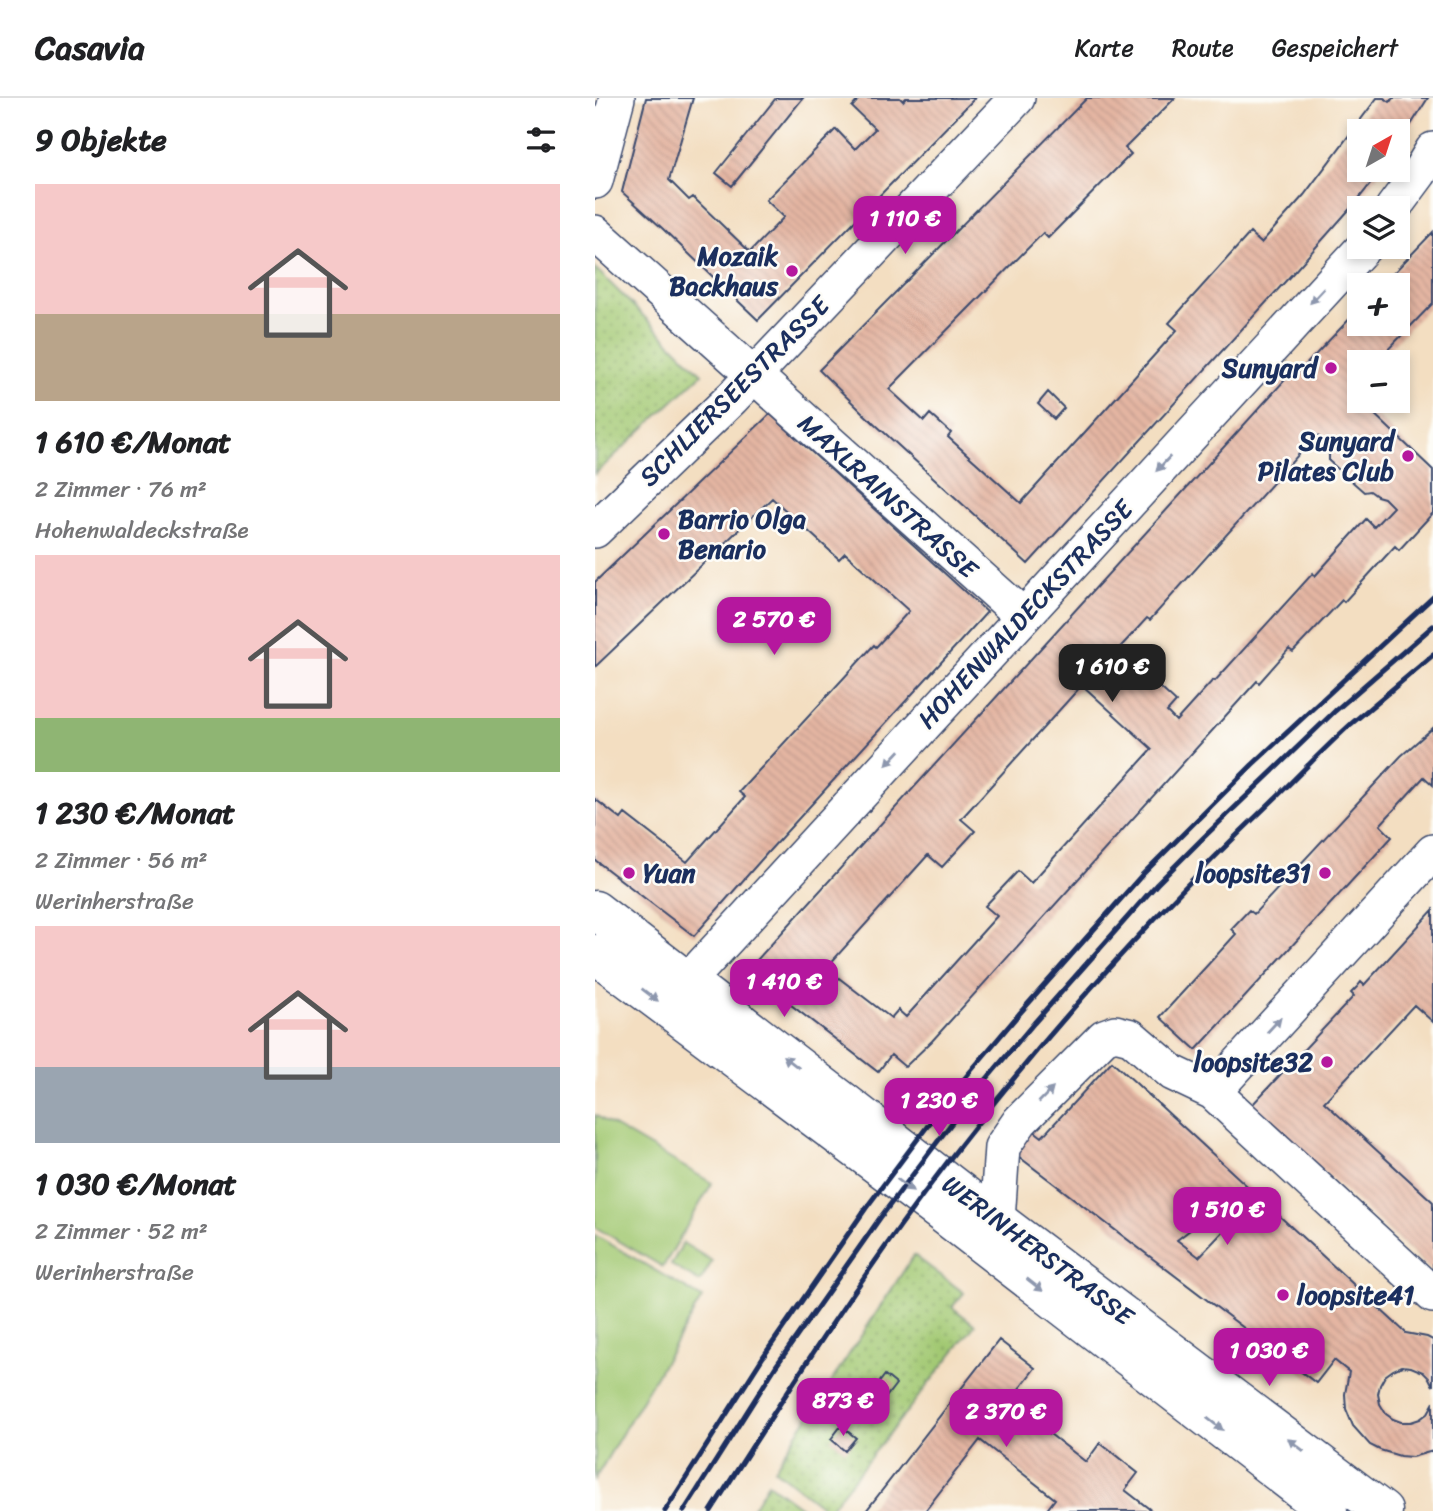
<!DOCTYPE html>
<html lang="de">
<meta charset="utf-8">
<style>
:root{--surface:#fff;--page:#f6f6f6;--text:#202124;--muted:#757577;--line:#e0e0e0;--accent:#b5179e}
body{margin:0;font-family:Sriracha,sans-serif;background:var(--page);color:var(--text);height:100vh;display:flex;flex-direction:column;font-size:26px;white-space:nowrap}
*{box-sizing:border-box;margin:0}
p{font-size:23px;color:var(--muted)}
.icon{flex:none;width:38px;height:38px;fill:none;stroke:currentColor;stroke-width:2;stroke-linecap:round;stroke-linejoin:round}
.map{position:relative;flex:1;overflow:hidden}
.details{display:flex;flex-direction:column;background:var(--surface);width:595px}
.details>*{flex:none}
.needle{width:46px;rotate:39deg}
.buttons{position:absolute;left:752px;top:21px;display:grid;gap:14px}
.buttons a{display:grid;place-items:center;width:63px;height:63px;border-radius:0px;background:var(--surface);box-shadow:0 4px 10px #0003;font-size:35px}
.price{position:absolute;translate:-50% -60px;padding:0 16px;border-radius:14px;background:var(--accent);color:#fff;font-size:23px;line-height:46px;filter:drop-shadow(0 2px 4px #0008)}
.price::after{content:'';position:absolute;left:50%;top:42px;width:21px;height:16px;margin-left:-10px;background:inherit;clip-path:polygon(0 0,100% 0,50% 100%)}
.price.on{background:#222;color:#fff}
ul{padding:0;list-style:none}
li{display:grid;align-content:center;gap:14px;height:371px;padding:0 35px}
li span{display:grid;place-items:center;height:217px;border-radius:0px;color:#555}
li>.icon{margin-inline-start:auto}
span .icon{width:126px;height:126px;fill:#fffc;stroke-width:1}
li b{font-size:30px}
h2{display:flex;justify-content:space-between;align-items:center;height:84px;padding:0 35px;font-size:30px}
header{display:flex;align-items:center;gap:42px;box-sizing:border-box;height:98px;padding:0 35px;background:var(--surface);border-bottom:2px solid var(--line)}
header strong{font-size:33px}
nav{display:flex;gap:38px;margin-inline-start:auto;font-size:24px}
main{display:flex;flex:1;min-height:0}
.map>svg:first-child{display:block}
.green{fill:url(#green-dots);stroke:#5f7c68;stroke-width:2}
.pitch{fill:#a3c973;stroke:#5f7c68;stroke-width:2}
.building{fill:url(#building-back-hatch);fill-rule:evenodd}
.lines{fill:none;stroke-linecap:round;stroke-linejoin:round}
.minor-casing{stroke:#3b496d;stroke-width:38}
.major-casing{stroke:#3b496d;stroke-width:41}
.minor{stroke:#fff;stroke-width:35}
.major{stroke:#fff;stroke-width:38}
.rail{stroke:#1b2f5e;stroke-width:5}
.oneway{fill:#8d97ae}
.poi-dot{fill:#b5179e;stroke:#fdfcf7;stroke-width:2.5}
.labels{text-anchor:middle;dominant-baseline:central;stroke-width:5;stroke-linejoin:round;paint-order:stroke}
.poi-label{font-size:26px;font-weight:bold;fill:#1b2f5e;stroke:#fdfcf7;text-anchor:end}
.street-label{font-size:26px;fill:#1b2f5e;stroke:#fdfcf7}
</style>
<header>
<strong>Casavia</strong>
<nav><a>Karte</a><a>Route</a><a>Gespeichert</a></nav>
</header>
<main>
<section class="details">
<h2>9 Objekte<svg class="icon" aria-label="filters" viewBox="0 0 24 24"><path d="M4 7h16M4 17h16"/><circle cx="9" cy="7" r="2"/><circle cx="15" cy="17" r="2"/></svg></h2>
<ul>
<li><span style="background:linear-gradient(#f6c9c9 60%,#b9a48a 0)"><svg class="icon" aria-label="home" viewBox="0 0 24 24"><path d="M3 11l9-7 9 7M6 9v11h12V9"/></svg></span><div><b>1 610 €/Monat</b><p>2 Zimmer · 76 m²</p><p>Hohenwaldeckstraße</p></div></li>
<li><span style="background:linear-gradient(#f6c9c9 75%,#8fb573 0)"><svg class="icon" aria-label="home" viewBox="0 0 24 24"><path d="M3 11l9-7 9 7M6 9v11h12V9"/></svg></span><div><b>1 230 €/Monat</b><p>2 Zimmer · 56 m²</p><p>Werinherstraße</p></div></li>
<li><span style="background:linear-gradient(#f6c9c9 65%,#9aa5b1 0)"><svg class="icon" aria-label="home" viewBox="0 0 24 24"><path d="M3 11l9-7 9 7M6 9v11h12V9"/></svg></span><div><b>1 030 €/Monat</b><p>2 Zimmer · 52 m²</p><p>Werinherstraße</p></div></li>
</ul>
</section>
<div class="map">
<svg width="838" height="1413" viewBox="0 0 838 1413">
<defs>
<pattern id="green-dots" width="8" height="8" patternUnits="userSpaceOnUse" patternTransform="scale(1.75)"><rect width="8" height="8" fill="#a3c973"/><path d="M2 2h.1M6 6h.1" fill="none" stroke="#84a462" stroke-width="1.8" stroke-linecap="round"/></pattern>
<pattern id="building-back-hatch" width="6" height="6" patternUnits="userSpaceOnUse" patternTransform="scale(1.75)"><rect width="6" height="6" fill="#e4b5a2"/><path d="M-1 5l2 2M0 0l6 6M5-1l2 2" fill="none" stroke="#c39c8e"/></pattern>
</defs>
<rect width="100%" height="100%" fill="#fdfcf7"/>
<filter id="ink" filterUnits="userSpaceOnUse"><feTurbulence type="fractalNoise" baseFrequency=".0143" numOctaves="2"/><feDisplacementMap in="SourceGraphic" scale="14" xChannelSelector="R" yChannelSelector="G"/><feConvolveMatrix kernelMatrix="1 2 1 2 8 2 1 2 1" color-interpolation-filters="sRGB"/></filter>
<filter id="wash" filterUnits="userSpaceOnUse"><feTurbulence type="fractalNoise" baseFrequency=".00686" numOctaves="4" result="noise"/><feDisplacementMap in="SourceGraphic" scale="28" xChannelSelector="R" yChannelSelector="G"/><feGaussianBlur stdDeviation="1.57" result="paint"/><feColorMatrix in="noise" values="0 0 0 0 0 0 0 0 0 0 0 0 0 0 0 0 0 1.4 0 .05"/><feComposite in="paint" operator="in"/></filter>
<g filter="url(#wash)">
<rect width="100%" height="100%" fill="#f3dec1"/>
<path class="green" d="M 0,170 L 107,276 L 0,376 Z
M 319,1157 L 369,1195 L 357,1209 L 380,1227 L 233,1413 L 179,1371 Z
M 173,1385 L 211,1413 L 156,1413 Z"/>
<path class="pitch" d="M 0,1017 L 117,1085 L 68,1169 L 0,1129 Z
M 0,1137 L 107,1200 L 0,1381 Z
M 88,1145 L 117,1163 L 105,1184 L 76,1167 Z"/>
<g id="blocks">
<path class="building" d="M 51,0 L 98,0 L 74,82 L 94,102 L 98,99 L 155,154 L 189,119 L 171,102 L 241,31 L 260,51 L 280,31 L 257,9 L 265,0 L 305,0 L 308,3 L 311,0 L 380,0 L 163,222 L 67,130 L 27,94 Z
M 181,0 L 208,0 L 137,88 L 121,75 Z
M 492,0 L 580,0 L 530,50 L 536,56 L 530,62 L 453,140 L 448,135 L 294,291 L 329,323 L 335,316 L 356,335 L 353,339 L 426,405 L 582,232 L 574,225 L 655,135 L 666,145 L 709,97 L 782,0 L 789,0 L 795,4 L 798,0 L 833,0 L 803,47 L 803,33 L 765,33 L 765,72 L 787,72 L 785,74 L 761,104 L 698,175 L 433,466 L 269,316 L 224,272 Z
M 838,134 L 838,205 L 781,264 L 765,264 L 765,281 L 754,292 L 838,372 L 838,415 L 804,452 L 800,448 L 749,504 L 747,502 L 698,554 L 694,551 L 664,585 L 662,583 L 337,943 L 310,969 L 296,957 L 283,974 L 152,873 L 698,273 L 702,276 L 765,210 L 765,226 L 803,226 L 803,187 L 787,187 ZM 721,337 L 727,341 L 727,348 L 734,355 L 734,363 L 769,394 L 775,393 L 782,398 L 789,400 L 798,409 L 779,429 L 771,421 L 720,478 L 718,475 L 620,583 L 618,582 L 581,623 L 572,614 L 581,604 L 528,555 L 523,561 L 518,557 L 552,520 L 555,522 ZM 487,587 L 557,651 L 436,785 L 423,773 L 390,808 L 402,818 L 311,919 L 303,912 L 296,920 L 231,870 L 333,757 L 347,769 L 380,733 L 366,721 Z
M 453,294 L 469,310 L 459,321 L 443,306 Z
M 175,316 L 392,514 L 174,753 L 99,838 L 0,762 L 0,701 L 26,721 L 30,716 L 92,764 L 150,699 L 144,694 L 279,547 L 281,549 L 314,513 L 250,455 L 244,461 L 177,400 L 0,569 L 0,484 Z
M 838,630 L 838,687 L 829,679 L 785,727 L 797,739 L 601,952 L 565,919 L 641,836 L 636,831 L 654,812 L 659,816 L 806,658 Z
M 838,812 L 838,924 L 819,907 L 729,1004 L 838,1104 L 838,1174 L 657,1007 L 759,898 L 756,895 L 762,889 L 766,884 L 769,887 Z
M 517,963 L 811,1235 L 832,1239 L 838,1242 L 838,1288 L 834,1280 L 828,1274 L 816,1269 L 807,1268 L 798,1272 L 790,1278 L 785,1287 L 783,1296 L 785,1306 L 791,1316 L 798,1321 L 806,1324 L 816,1324 L 825,1321 L 833,1315 L 838,1306 L 838,1353 L 817,1359 L 805,1358 L 785,1352 L 775,1347 L 758,1328 L 751,1311 L 750,1296 L 754,1274 L 739,1262 L 721,1285 L 411,1049 L 429,1025 L 447,1039 ZM 629,1106 L 642,1119 L 604,1159 L 582,1142 Z
M 404,1242 L 440,1270 L 414,1304 L 491,1364 L 505,1345 L 543,1375 L 530,1392 L 557,1413 L 451,1413 L 460,1401 L 385,1342 L 330,1413 L 271,1413 Z
M 290,1277 L 301,1286 L 291,1299 L 280,1290 Z
M 246,1328 L 261,1340 L 250,1353 L 236,1341 Z"/>
</g>
</g>
<g filter="url(#ink)">
<use href="#blocks" fill-opacity="0" stroke="#3b496d" stroke-width="2"/>
<g class="lines">
<g class="minor-casing">
<path id="minor" d="M 0,83 L 22,0
M 798,110 L 824,75 L 838,52
M 0,135 L 428,518
M 0,432 L 137,300 L 422,0
M 92,884 L 769,149
M 618,994 L 838,1197
M 402,1122 L 407,1049 L 425,1023 L 509,939 L 520,935 L 536,939 L 578,975 L 618,994 L 838,754"/>
</g>
<g class="major-casing">
<path id="major" d="M 0,812 L 402,1122 L 788,1413
M 0,856 L 348,1116 L 733,1413"/>
</g>
<use href="#minor" class="minor"/>
<use href="#major" class="major"/>
<path class="rail" d="M 70,1413 L 168,1259 L 271,1110 L 358,994 L 424,916 L 547,777 L 657,667 L 838,499
M 89,1413 L 181,1268 L 285,1120 L 374,1002 L 439,925 L 562,786 L 608,740 L 740,613 L 838,528
M 116,1413 C 195,1289 274,1165 364,1049 C 459,926 563,812 675,705 C 702,679 728,651 756,626 C 783,603 811,580 838,557"/>
</g>
<defs><path id="oneway-solid" d="M-6-.8H1V-3.2L6.5 0L1 3.2V.8H-6Z" transform="scale(1.75)"/></defs>
<g class="oneway">
<use href="#oneway-solid" transform="translate(722 198) rotate(133)"/>
<use href="#oneway-solid" transform="translate(568 366) rotate(133)"/>
<use href="#oneway-solid" transform="translate(298 660) rotate(133)"/>
<use href="#oneway-solid" transform="translate(55 897) rotate(37)"/>
<use href="#oneway-solid" transform="translate(679 927) rotate(-47)"/>
<use href="#oneway-solid" transform="translate(196 964) rotate(-142)"/>
<use href="#oneway-solid" transform="translate(451 997) rotate(-45)"/>
<use href="#oneway-solid" transform="translate(310 1087) rotate(37)"/>
<use href="#oneway-solid" transform="translate(440 1187) rotate(38)"/>
<use href="#oneway-solid" transform="translate(620 1326) rotate(38)"/>
<use href="#oneway-solid" transform="translate(701 1347) rotate(-143)"/>
</g>
</g>
<g class="poi-dot">
<circle cx="197" cy="173" r="7"/>
<circle cx="736" cy="270" r="7"/>
<circle cx="813" cy="358" r="7"/>
<circle cx="69" cy="436" r="7"/>
<circle cx="34" cy="775" r="7"/>
<circle cx="730" cy="775" r="7"/>
<circle cx="732" cy="964" r="7"/>
<circle cx="688" cy="1197" r="7"/>
</g>
<g class="labels">
<g class="poi-label">
<text x="183" y="158">Mozaik<tspan x="183" dy="30">Backhaus</tspan></text>
<text x="722" y="270">Sunyard</text>
<text x="799" y="343">Sunyard<tspan x="799" dy="30">Pilates Club</tspan></text>
<text x="83" y="421" text-anchor="start">Barrio Olga<tspan x="83" dy="30">Benario</tspan></text>
<text x="48" y="775" text-anchor="start">Yuan</text>
<text x="716" y="775">loopsite31</text>
<text x="718" y="964">loopsite32</text>
<text x="702" y="1197" text-anchor="start">loopsite41</text>
</g>
<g class="street-label">
<text transform="translate(139 293) rotate(-45)">SCHLIERSEESTRASSE</text>
<text transform="translate(293 398) rotate(42)">MAXLRAINSTRASSE</text>
<text transform="translate(430 516) rotate(-47)">HOHENWALDECKSTRASSE</text>
<text transform="translate(443 1152) rotate(37)">WERINHERSTRASSE</text>
</g>
</g>
</svg>
<div class="buttons">
<a><svg class="needle" viewBox="-14 -14 28 28"><path d="M0-13l5 13h-10z" fill="#e53935"/><path d="M0 13l5-13h-10z" fill="#757577"/></svg></a>
<a><svg class="icon" aria-label="layers" viewBox="0 0 24 24"><path d="M12 4l9 5-9 5-9-5zM3 14l9 5 9-5"/></svg></a>
<a>+</a>
<a>−</a>
</div>
<b class="price" style="left:310px;top:158px">1 110 €</b>
<b class="price" style="left:179px;top:559px">2 570 €</b>
<b class="price on" style="left:517px;top:606px">1 610 €</b>
<b class="price" style="left:189px;top:921px">1 410 €</b>
<b class="price" style="left:344px;top:1040px">1 230 €</b>
<b class="price" style="left:632px;top:1149px">1 510 €</b>
<b class="price" style="left:674px;top:1290px">1 030 €</b>
<b class="price" style="left:248px;top:1340px">873 €</b>
<b class="price" style="left:411px;top:1351px">2 370 €</b>
</div>
</main>
